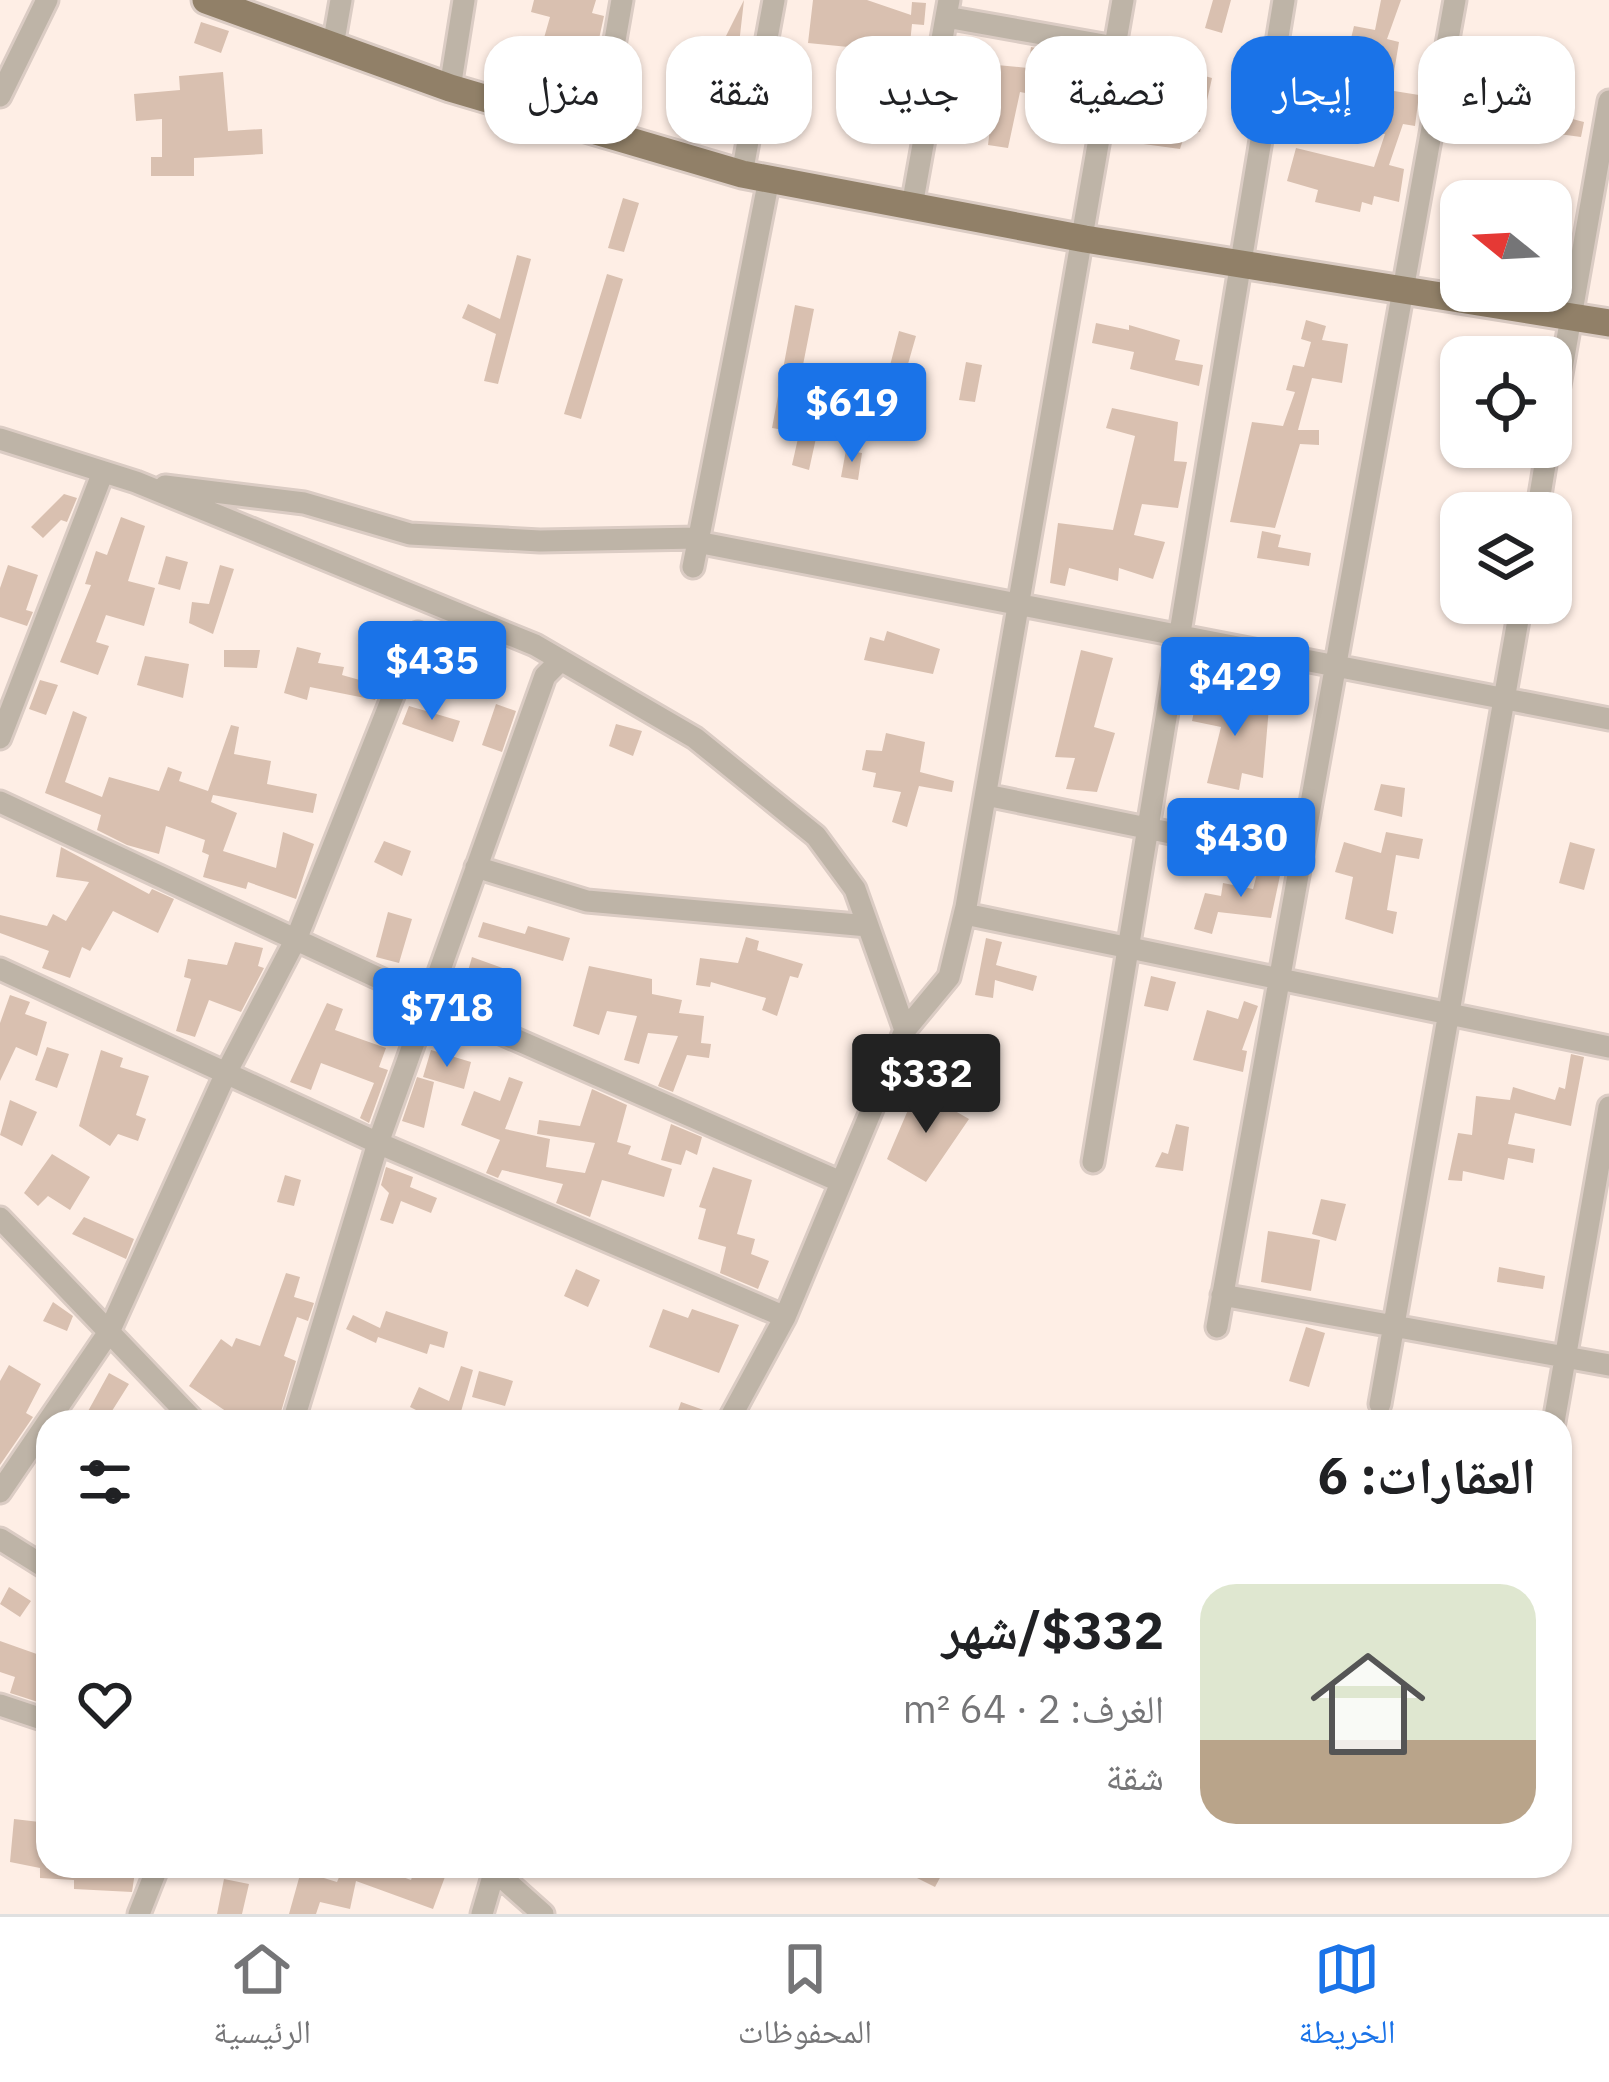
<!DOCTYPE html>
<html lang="ar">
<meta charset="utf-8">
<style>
:root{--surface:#fff;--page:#f2f2f2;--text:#202124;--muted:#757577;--line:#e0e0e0;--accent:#1a73e8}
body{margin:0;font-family:"IBM Plex Sans","Noto Naskh Arabic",sans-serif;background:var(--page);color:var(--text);direction:rtl;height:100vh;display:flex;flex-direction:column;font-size:45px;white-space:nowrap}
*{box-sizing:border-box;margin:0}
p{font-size:39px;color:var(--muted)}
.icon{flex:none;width:66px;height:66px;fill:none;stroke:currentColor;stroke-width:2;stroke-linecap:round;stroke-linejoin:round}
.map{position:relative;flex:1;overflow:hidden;direction:ltr}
.sheet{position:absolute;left:36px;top:1410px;width:1536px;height:468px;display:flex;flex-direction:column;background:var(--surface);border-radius:36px;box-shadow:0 3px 9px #0004;direction:rtl}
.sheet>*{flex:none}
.hud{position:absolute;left:36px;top:36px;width:1539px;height:108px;direction:rtl;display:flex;gap:24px}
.needle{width:78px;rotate:288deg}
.buttons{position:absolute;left:1440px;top:180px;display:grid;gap:24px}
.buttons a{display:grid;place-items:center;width:132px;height:132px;border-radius:24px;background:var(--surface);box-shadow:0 3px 9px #0004;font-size:60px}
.price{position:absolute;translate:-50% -102px;padding:0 27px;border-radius:12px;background:var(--accent);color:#fff;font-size:39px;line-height:78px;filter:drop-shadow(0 3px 6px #0008)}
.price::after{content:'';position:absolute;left:50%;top:72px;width:36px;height:27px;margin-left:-18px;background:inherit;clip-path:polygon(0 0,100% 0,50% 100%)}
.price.current{background:#222;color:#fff}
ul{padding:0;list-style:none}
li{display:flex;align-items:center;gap:36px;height:300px;padding:0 36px}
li+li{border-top:3px solid var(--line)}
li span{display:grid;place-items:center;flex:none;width:336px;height:240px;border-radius:36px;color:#555}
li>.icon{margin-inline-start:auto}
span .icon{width:144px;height:144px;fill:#fffc;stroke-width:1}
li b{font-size:51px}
h2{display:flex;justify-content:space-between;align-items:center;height:144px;padding:0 36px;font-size:51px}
.chip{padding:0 42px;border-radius:36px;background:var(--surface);box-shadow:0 3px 9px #0004;font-size:42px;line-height:108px}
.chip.current{background:var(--accent);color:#fff}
.dock{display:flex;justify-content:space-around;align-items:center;height:168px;border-top:3px solid var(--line);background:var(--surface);font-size:33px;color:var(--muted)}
.dock a{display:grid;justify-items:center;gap:6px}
.dock .current{color:var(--accent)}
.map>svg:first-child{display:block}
.building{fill:#d9c0b0}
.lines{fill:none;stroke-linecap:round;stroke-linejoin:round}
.minor-casing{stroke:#dbccc4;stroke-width:27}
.major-casing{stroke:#dbccc4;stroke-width:33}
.minor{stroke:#beb4a7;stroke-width:21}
.major{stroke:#918068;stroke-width:27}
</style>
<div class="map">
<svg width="1609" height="1914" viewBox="0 0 1609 1914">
<rect width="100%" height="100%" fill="#feeee5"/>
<path class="building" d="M 534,0 L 596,0 L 592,13 L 604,16 L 597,48 L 544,38 L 550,17 L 531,12 Z
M 744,0 L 737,62 L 730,61 L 722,102 L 679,91 L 691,51 L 715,58 Z
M 813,0 L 867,0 L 911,15 L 912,2 L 926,3 L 924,25 L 912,24 L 909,53 L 808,43 Z
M 1213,0 L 1231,0 L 1222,33 L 1205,28 Z
M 1381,0 L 1401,0 L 1387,39 L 1399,42 L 1394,72 L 1365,67 L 1357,104 L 1328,98 L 1323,124 L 1300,120 L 1309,74 L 1341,80 L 1354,26 L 1375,30 Z
M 201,22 L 229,31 L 221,53 L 194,43 Z
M 1031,47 L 1048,50 L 1045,69 L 1056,71 L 1052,93 L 1067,95 L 1062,119 L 1045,118 L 1047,97 L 1020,92 L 1008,148 L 988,145 L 990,128 L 945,121 L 947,108 L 992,114 L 997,65 L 1028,68 Z
M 223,72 L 228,131 L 262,129 L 263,154 L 194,158 L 194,176 L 151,176 L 151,157 L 162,157 L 162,119 L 136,121 L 134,94 L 180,90 L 179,76 Z
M 862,72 L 904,84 L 897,102 L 858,93 Z
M 1201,75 L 1212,78 L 1200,132 L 1186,130 L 1180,149 L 1136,143 L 1141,108 L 1158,112 L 1163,96 L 1192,104 Z
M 1394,91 L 1419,95 L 1415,126 L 1403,124 L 1389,165 L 1404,169 L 1399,202 L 1374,196 L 1372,205 L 1362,202 L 1360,212 L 1315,202 L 1318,190 L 1287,181 L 1296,148 L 1374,167 L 1385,134 L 1375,132 L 1379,109 L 1388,111 Z
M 1534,109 L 1584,122 L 1581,137 L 1529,130 Z
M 623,198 L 639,203 L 624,252 L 608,248 Z
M 517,255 L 531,259 L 498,384 L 484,381 L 496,334 L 462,318 L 468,304 L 500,319 Z
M 607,274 L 623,279 L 581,419 L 564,414 Z
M 795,305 L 814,309 L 790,431 L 772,428 Z
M 1306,320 L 1326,326 L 1322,340 L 1348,344 L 1342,383 L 1312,378 L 1298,430 L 1319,430 L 1319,445 L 1300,444 L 1275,528 L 1230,522 L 1252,422 L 1283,426 L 1295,392 L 1286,390 L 1293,365 L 1304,367 L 1311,342 L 1301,339 Z
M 1096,323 L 1129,330 L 1129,325 L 1180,340 L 1175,360 L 1203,365 L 1199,386 L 1130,369 L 1134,352 L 1092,343 Z
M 899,331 L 916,336 L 904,378 L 888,373 Z
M 966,362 L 982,365 L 975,402 L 959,400 Z
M 891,376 L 908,381 L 897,419 L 880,414 Z
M 1112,408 L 1178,422 L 1174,461 L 1187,462 L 1178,508 L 1142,504 L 1134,535 L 1165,542 L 1153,579 L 1119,568 L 1118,581 L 1069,568 L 1065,586 L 1050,583 L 1058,523 L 1113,530 L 1135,436 L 1106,428 Z
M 801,425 L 818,429 L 809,470 L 792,465 Z
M 846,450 L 862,453 L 858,480 L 841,477 Z
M 64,494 L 77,498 L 67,522 L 61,520 L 43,538 L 31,527 Z
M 121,517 L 145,526 L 128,581 L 155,588 L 144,626 L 106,615 L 96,642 L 109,646 L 98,675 L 60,662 L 91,585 L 85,584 L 96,551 L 107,555 Z
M 1262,531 L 1281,535 L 1278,547 L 1311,553 L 1309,566 L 1257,558 Z
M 166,556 L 188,562 L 180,590 L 158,584 Z
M 8,565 L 38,575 L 26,610 L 33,612 L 27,626 L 0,617 L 0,588 Z
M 220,565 L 234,569 L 213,634 L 189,623 L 192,602 L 209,604 Z
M 887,631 L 940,649 L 933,674 L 864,660 L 870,637 L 884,641 Z
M 297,647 L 321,653 L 318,663 L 344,667 L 342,675 L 381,686 L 375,700 L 310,687 L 307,700 L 284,693 Z
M 224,650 L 260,650 L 257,668 L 224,667 Z
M 1081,650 L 1113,658 L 1094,727 L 1115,733 L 1097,792 L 1066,789 L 1075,758 L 1055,757 Z
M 145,656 L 189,664 L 183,698 L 137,685 Z
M 40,680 L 58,685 L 46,715 L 29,709 Z
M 1197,697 L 1269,707 L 1263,778 L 1242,773 L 1239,790 L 1207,783 L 1221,727 L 1192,721 Z
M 496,704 L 516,711 L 502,752 L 482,745 Z
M 409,706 L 460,721 L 453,742 L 402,724 Z
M 73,711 L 87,717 L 65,782 L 102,797 L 109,777 L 159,791 L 168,767 L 182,772 L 179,781 L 208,791 L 231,725 L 239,727 L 234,754 L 271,761 L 267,784 L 317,794 L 313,813 L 213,795 L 211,802 L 237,813 L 223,851 L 276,868 L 283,832 L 314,844 L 296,899 L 248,882 L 246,889 L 203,877 L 209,855 L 202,852 L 205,840 L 166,826 L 159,854 L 127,845 L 97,830 L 101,815 L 45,793 Z
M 616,724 L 642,731 L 633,756 L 609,746 Z
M 886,733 L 925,742 L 920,772 L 954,781 L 952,792 L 919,786 L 907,827 L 892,822 L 901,792 L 873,787 L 876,773 L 862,770 L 866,750 L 882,751 Z
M 1381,784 L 1405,788 L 1402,817 L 1374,810 Z
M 1386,832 L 1423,839 L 1419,859 L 1396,855 L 1387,910 L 1397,912 L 1393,934 L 1345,919 L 1353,877 L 1335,872 L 1344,842 L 1381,853 Z
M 384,841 L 411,851 L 402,876 L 374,862 Z
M 1570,842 L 1595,849 L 1584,890 L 1559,883 Z
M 61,847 L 149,894 L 152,889 L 174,899 L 158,933 L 113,911 L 90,951 L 82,947 L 70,978 L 42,968 L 49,951 L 0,933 L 0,915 L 47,926 L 53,914 L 66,921 L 89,882 L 56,877 Z
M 1259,866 L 1281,871 L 1271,918 L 1218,912 L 1212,934 L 1194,929 L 1205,893 L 1221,896 L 1223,883 L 1253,889 Z
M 388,912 L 412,919 L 399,963 L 376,957 Z
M 483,922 L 525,934 L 528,926 L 570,938 L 563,961 L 478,937 Z
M 746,937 L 759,941 L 757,950 L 803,964 L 798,978 L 790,976 L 777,1016 L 762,1010 L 766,998 L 711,982 L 710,987 L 696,985 L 700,958 L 738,963 Z
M 986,938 L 1002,942 L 996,965 L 1037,976 L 1033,991 L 995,980 L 993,998 L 975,995 Z
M 235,942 L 263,948 L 258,966 L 264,968 L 241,1012 L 209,1000 L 195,1037 L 176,1031 L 191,979 L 184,977 L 188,959 L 227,965 Z
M 472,957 L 516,973 L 512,996 L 464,985 Z
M 589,966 L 652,979 L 652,994 L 682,1000 L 679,1013 L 704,1016 L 701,1043 L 711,1044 L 709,1058 L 687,1055 L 673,1092 L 658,1086 L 678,1036 L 648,1033 L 639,1064 L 624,1060 L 637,1016 L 607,1011 L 599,1035 L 573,1026 Z
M 1151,976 L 1176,982 L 1168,1011 L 1144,1006 Z
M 10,995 L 30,1002 L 25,1014 L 47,1022 L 37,1056 L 16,1047 L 0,1081 L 0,1023 Z
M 1244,1001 L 1258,1006 L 1242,1050 L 1247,1051 L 1243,1072 L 1193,1060 L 1207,1010 L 1238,1019 Z
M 327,1003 L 343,1009 L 335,1030 L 386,1048 L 379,1067 L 388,1070 L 369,1123 L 360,1118 L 374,1083 L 321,1063 L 311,1090 L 290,1082 Z
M 47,1047 L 69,1054 L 57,1088 L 35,1080 Z
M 101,1050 L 123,1058 L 120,1067 L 149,1076 L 136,1115 L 146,1119 L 138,1141 L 118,1134 L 110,1146 L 79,1126 Z
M 431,1050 L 471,1062 L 464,1089 L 423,1077 Z
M 1571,1054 L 1584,1057 L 1571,1126 L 1515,1113 L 1508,1144 L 1535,1149 L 1533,1163 L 1508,1158 L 1504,1180 L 1463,1171 L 1462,1181 L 1448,1180 L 1458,1133 L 1472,1135 L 1476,1096 L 1510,1100 L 1513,1087 L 1555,1100 L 1559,1087 L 1565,1089 Z
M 417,1077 L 434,1082 L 424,1128 L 402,1121 Z
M 509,1077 L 523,1082 L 505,1129 L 550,1139 L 546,1167 L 585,1173 L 595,1143 L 537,1134 L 539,1120 L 580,1126 L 592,1089 L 627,1105 L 617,1142 L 631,1146 L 628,1154 L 672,1169 L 664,1197 L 602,1180 L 590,1217 L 556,1203 L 563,1184 L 502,1170 L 498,1178 L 486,1173 L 500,1140 L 461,1125 L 474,1091 L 500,1101 Z
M 917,1089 L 969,1119 L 926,1182 L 887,1159 Z
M 10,1100 L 37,1112 L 22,1146 L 0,1135 Z
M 671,1124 L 702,1137 L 697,1155 L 686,1150 L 681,1165 L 661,1160 Z
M 1176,1124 L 1189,1127 L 1183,1171 L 1155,1167 L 1162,1152 L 1168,1154 Z
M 52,1154 L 90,1177 L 70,1210 L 48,1196 L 38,1206 L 24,1193 Z
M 386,1167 L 413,1177 L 410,1187 L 437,1198 L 431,1213 L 401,1201 L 393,1224 L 380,1220 L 389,1193 L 381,1185 Z
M 713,1167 L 752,1180 L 737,1234 L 755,1239 L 751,1254 L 769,1261 L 758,1289 L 720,1273 L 726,1247 L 698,1239 L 706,1209 L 699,1207 Z
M 285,1175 L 301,1180 L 294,1206 L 277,1202 Z
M 1321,1199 L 1346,1204 L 1336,1241 L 1312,1234 Z
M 84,1217 L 134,1239 L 126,1259 L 72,1234 Z
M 1268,1231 L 1320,1240 L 1311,1291 L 1261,1282 Z
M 1499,1267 L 1545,1276 L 1543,1289 L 1497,1282 Z
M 576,1269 L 600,1280 L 588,1307 L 564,1296 Z
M 286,1273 L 300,1277 L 294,1297 L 314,1303 L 308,1321 L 297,1317 L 284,1356 L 296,1361 L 278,1422 L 227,1422 L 230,1414 L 189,1386 L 221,1339 L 232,1347 L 236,1338 L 260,1346 Z
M 53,1302 L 73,1316 L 67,1331 L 43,1321 Z
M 663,1309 L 688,1318 L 692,1309 L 739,1325 L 719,1373 L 649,1347 Z
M 386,1311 L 448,1332 L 444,1348 L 430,1344 L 427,1354 L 378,1337 L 376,1343 L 346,1329 L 353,1315 L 380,1328 Z
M 1306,1327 L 1325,1333 L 1309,1387 L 1289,1381 Z
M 9,1365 L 41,1384 L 26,1413 L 33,1417 L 0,1465 L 0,1381 Z
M 461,1366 L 473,1370 L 458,1422 L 429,1422 L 430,1417 L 410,1407 L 419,1387 L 449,1401 Z
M 479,1371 L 513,1381 L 505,1406 L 472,1397 Z
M 109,1373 L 129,1384 L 105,1422 L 87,1413 Z
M 681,1402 L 715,1414 L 713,1422 L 674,1422 Z
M 9,1587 L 31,1601 L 20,1617 L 0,1604 Z
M 0,1641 L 48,1658 L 38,1702 L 10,1693 L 15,1677 L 0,1672 Z
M 14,1819 L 48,1823 L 46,1866 L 135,1872 L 132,1892 L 74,1889 L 74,1880 L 40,1878 L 40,1868 L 10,1862 Z
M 320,1866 L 373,1866 L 411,1880 L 416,1866 L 449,1866 L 433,1909 L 356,1881 L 350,1909 L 320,1902 L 316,1914 L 289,1914 L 301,1871 L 337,1882 L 340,1875 Z
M 893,1866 L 926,1866 L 942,1874 L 935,1887 Z
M 224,1879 L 249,1884 L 242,1914 L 217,1914 Z"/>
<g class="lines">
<g class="minor-casing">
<path id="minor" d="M 946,17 L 1115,47
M 333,46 L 341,0
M 450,88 L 464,0
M 0,96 L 47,0
M 599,132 L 622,0
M 742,174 L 774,0
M 912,206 L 949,0
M 1551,431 L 1609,101
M 0,439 L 136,482 L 535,645 L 695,738 L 816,836 L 855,889 L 905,1030
M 165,486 L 304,503 L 410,534 L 540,541 L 698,538
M 1537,513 L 1548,447
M 697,542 L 1609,719
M 693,567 L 769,179
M 0,738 L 103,472
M 986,795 L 1302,860
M 0,802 L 428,1001 L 841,1182
M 476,867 L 587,901 L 868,926
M 965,914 L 1609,1047
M 0,969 L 378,1143 L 785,1317
M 1093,1162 L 1284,0
M 0,1218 L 195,1422
M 1222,1295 L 1609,1365
M 1217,1327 L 1455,0
M 1380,1404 L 1521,603
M 293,1422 L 378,1143 L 545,676 L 561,660
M 728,1422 L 785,1317 L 905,1030 L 949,977 L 966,907 L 1123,0
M 1554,1422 L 1609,1107
M 0,1492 L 109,1332 L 226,1073 L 297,937 L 418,633
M 0,1539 L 48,1569
M 0,1705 L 48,1721
M 489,1866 L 543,1914
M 139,1914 L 158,1866
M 482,1914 L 496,1866"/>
</g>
<g class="major-casing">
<path id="major" d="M 206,0 L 450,88 L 742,174 L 1085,239 L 1609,323"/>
</g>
<use href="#minor" class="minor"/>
<use href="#major" class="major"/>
</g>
</svg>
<div class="buttons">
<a><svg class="needle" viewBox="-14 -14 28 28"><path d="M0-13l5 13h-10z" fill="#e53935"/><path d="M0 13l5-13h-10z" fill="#757577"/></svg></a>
<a><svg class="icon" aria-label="locate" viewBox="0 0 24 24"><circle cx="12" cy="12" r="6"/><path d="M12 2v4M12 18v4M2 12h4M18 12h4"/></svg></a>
<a><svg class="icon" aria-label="layers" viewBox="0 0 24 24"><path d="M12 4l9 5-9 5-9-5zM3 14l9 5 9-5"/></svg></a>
</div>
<b class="price" style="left:852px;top:465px">$619</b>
<b class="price" style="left:432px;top:723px">$435</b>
<b class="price" style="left:1235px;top:739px">$429</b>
<b class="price" style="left:1241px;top:900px">$430</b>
<b class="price" style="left:447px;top:1070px">$718</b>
<b class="price current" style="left:926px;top:1136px">$332</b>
<div class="hud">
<a class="chip">شراء</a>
<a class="chip current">إيجار</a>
<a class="chip">تصفية</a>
<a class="chip">جديد</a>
<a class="chip">شقة</a>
<a class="chip">منزل</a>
</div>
<section class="sheet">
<h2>العقارات: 6<svg class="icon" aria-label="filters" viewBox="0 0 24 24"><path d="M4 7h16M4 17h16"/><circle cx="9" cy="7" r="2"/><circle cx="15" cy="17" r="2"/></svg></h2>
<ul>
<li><span style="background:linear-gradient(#dfe7d0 65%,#b9a48a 0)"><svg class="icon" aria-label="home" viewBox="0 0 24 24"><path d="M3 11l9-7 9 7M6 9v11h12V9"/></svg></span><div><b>$332/شهر</b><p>الغرف: 2 · 64 m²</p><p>شقة</p></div><svg class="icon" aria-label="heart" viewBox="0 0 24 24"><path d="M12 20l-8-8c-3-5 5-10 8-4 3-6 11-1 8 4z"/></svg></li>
</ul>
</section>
</div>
<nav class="dock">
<a class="current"><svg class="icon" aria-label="map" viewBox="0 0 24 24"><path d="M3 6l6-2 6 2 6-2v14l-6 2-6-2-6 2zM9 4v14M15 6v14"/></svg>الخريطة</a>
<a><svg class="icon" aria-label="saved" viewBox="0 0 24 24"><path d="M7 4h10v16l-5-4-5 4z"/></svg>المحفوظات</a>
<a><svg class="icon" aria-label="home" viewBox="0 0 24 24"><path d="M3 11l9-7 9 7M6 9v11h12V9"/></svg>الرئيسية</a>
</nav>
